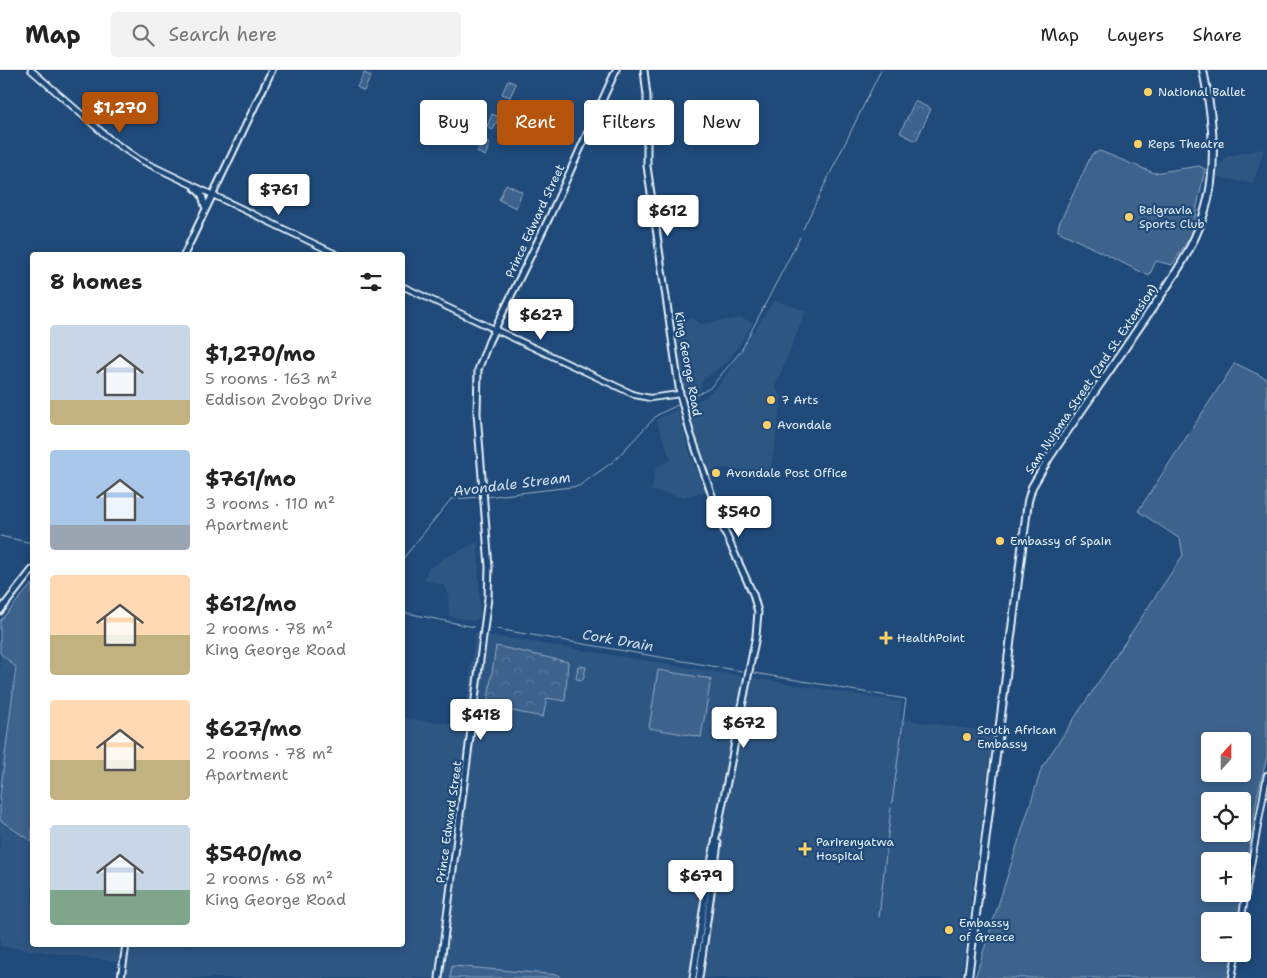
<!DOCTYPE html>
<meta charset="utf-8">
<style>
:root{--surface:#fff;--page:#f2f2f2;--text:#222;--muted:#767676;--line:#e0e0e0;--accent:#b45309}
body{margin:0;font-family:"Shantell Sans",sans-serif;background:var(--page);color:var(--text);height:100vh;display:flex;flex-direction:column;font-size:19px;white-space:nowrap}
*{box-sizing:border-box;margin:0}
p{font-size:16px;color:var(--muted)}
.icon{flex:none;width:28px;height:28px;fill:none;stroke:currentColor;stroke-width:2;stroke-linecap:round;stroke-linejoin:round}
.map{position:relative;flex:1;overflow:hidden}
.side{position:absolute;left:30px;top:182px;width:375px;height:695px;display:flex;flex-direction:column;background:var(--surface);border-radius:5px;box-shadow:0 2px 8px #0003}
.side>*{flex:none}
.banner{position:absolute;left:420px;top:30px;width:475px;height:45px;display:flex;gap:10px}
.needle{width:32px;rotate:21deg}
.buttons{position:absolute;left:1201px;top:662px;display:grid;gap:10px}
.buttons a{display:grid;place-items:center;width:50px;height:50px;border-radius:5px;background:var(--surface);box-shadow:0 2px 8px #0003;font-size:25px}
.price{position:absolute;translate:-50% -42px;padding:0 11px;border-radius:5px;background:#fff;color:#222;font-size:16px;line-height:32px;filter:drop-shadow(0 1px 2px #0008)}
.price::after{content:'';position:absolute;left:50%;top:30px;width:15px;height:11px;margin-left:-8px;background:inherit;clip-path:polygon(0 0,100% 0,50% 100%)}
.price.selected{background:var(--accent);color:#fff}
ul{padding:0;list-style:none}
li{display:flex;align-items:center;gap:15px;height:125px;padding:0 20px}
li span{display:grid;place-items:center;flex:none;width:140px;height:100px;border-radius:5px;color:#555}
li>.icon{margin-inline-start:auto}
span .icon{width:60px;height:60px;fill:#fffc;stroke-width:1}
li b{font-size:21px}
h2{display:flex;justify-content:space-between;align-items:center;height:60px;padding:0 20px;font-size:21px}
.pill{padding:0 18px;border-radius:5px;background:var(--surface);box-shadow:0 2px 8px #0003;font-size:18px;line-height:45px}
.pill.selected{background:var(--accent);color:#fff}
header{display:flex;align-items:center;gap:30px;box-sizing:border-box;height:70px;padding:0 25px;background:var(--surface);border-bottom:1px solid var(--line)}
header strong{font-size:24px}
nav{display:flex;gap:28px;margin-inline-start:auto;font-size:18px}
.search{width:350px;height:45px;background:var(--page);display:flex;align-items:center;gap:12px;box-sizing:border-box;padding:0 18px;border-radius:5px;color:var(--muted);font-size:19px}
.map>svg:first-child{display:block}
.built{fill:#2e5683}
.grass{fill:#3c628c;stroke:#92aac2;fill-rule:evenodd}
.forest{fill:url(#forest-crowns);stroke:#92aac2}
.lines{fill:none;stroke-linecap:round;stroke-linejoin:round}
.stream{stroke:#9ab0c7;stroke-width:1}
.tertiary-casing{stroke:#e8f1f8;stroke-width:8}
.secondary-casing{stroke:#e8f1f8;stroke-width:9}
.trunk-casing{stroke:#e8f1f8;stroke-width:10}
.tertiary{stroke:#1f4a7a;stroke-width:4.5}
.secondary{stroke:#1f4a7a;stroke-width:5}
.trunk{stroke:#1f4a7a;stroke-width:6}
.poi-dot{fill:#ffd166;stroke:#1f4a7a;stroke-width:2}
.labels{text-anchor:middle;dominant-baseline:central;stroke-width:4.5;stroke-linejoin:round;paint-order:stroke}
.poi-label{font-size:12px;fill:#e8f1f8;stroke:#1f4a7a;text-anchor:start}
.street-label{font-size:12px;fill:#e8f1f8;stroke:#1f4a7a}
.water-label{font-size:14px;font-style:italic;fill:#d4e1ec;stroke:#1f4a7a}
</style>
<header>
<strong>Map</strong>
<div class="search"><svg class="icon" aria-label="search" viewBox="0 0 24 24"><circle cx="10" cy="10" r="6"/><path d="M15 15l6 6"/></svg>Search here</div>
<nav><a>Map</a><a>Layers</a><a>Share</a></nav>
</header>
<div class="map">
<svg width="1267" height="908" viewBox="0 0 1267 908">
<defs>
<pattern id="forest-crowns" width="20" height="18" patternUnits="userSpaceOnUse" patternTransform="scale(1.25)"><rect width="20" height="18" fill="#3c628c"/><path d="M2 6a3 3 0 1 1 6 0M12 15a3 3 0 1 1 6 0" fill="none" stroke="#58799d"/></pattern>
</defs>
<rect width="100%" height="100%" fill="#1f4a7a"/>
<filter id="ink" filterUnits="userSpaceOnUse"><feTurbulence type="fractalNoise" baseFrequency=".02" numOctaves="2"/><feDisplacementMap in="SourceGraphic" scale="10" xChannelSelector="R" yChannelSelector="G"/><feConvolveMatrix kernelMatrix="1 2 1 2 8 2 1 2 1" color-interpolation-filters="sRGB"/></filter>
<g filter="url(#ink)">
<path class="built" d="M 1264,79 L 1253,114 L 1217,107 L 1219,95 L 1227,86 Z
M 774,230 L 806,241 L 775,317 L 782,327 L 771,398 L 762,403 L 720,398 L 708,402 L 687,336 L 706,326 L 720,314 Z
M 694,248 L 700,254 L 741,248 L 753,253 L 729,290 L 701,312 L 700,321 L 685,327 L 673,250 Z
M 677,339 L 691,387 L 705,421 L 683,427 L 651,421 L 656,397 L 671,390 L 656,350 Z
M 478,472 L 480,548 L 474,551 L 449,546 L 448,523 L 443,515 L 424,509 L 428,499 L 446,487 Z
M 475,563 L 902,632 L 900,649 L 993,662 L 961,908 L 117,908 L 119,892 L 0,876 L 0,750 L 32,772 L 32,875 L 402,875 L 403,648 L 464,656 Z
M 0,583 L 16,597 L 0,726 Z"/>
<path class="grass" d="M 364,3 L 371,6 L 364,21 L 357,17 Z
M 508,10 L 516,14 L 510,27 L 502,24 Z
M 492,44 L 499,47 L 493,60 L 487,57 Z
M 483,70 L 490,74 L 485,86 L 477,82 Z
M 1100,81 L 1154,103 L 1199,96 L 1205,99 L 1191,166 L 1172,195 L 1156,191 L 1149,206 L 1058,161 L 1059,154 L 1092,84 Z
M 506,114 L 522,122 L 516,138 L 499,130 Z
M 1235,293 L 1267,309 L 1267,687 L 1257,727 L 1243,821 L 1242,791 L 1210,791 L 1210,824 L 1242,824 L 1238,851 L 1210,851 L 1210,884 L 1233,884 L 1229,908 L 975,908 L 1042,697 L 1183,485 L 1180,469 L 1138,441 ZM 1210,671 L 1242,671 L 1242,704 L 1210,704 ZM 1210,731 L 1242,731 L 1242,764 L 1210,764 Z
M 32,514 L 32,772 L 0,750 L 0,726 L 16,597 L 0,583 L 0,551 Z
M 578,596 L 586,597 L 583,610 L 576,609 Z
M 658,600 L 711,609 L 701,667 L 649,658 Z
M 452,896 L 559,905 L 559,908 L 450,908 Z"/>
<path class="forest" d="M 915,31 L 931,39 L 916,71 L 900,63 Z
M 496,576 L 568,592 L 565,631 L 547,628 L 543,647 L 487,636 Z"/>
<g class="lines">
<path class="stream" d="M 803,159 L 881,0
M 684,332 L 710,318 L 741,281 L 800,167
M 486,427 L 579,416 L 614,391 L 657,345 L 680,334
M 0,466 L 32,473
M 402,490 L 451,429 L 482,427
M 402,542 L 474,557
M 491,558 L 741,601
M 754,603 L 838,617
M 839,618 L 906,629 L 892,733
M 879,847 L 891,738"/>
<g class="tertiary-casing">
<path id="tertiary" d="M 31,0 L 111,70 L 140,90 L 338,185
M 402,216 L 635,325 L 650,328 L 680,324
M 1241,851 L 1267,705
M 1232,908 L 1236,884"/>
</g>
<g class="secondary-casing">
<path id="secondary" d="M 644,0 L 647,26 L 647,96 L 680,324 L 690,362 L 724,460 L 753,524 L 758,542 L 756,566 L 708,808 L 693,908
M 195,118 L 202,125 L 205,136
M 184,185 L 272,0
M 0,541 L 32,500
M 121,908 L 126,875
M 439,908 L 488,528 L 489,497 L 477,343 L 478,300 L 489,271 L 549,148 L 616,0
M 699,908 L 718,773"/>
</g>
<g class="trunk-casing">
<path id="trunk" d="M 968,908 L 1028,431 L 1032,417 L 1049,388 C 1077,346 1107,305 1135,263 C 1167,217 1203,171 1211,113 C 1216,75 1211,37 1203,0"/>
</g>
<use href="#tertiary" class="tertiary"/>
<use href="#secondary" class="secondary"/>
<use href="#trunk" class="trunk"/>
</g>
</g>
<g class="poi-dot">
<circle cx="1148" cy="22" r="5"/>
<circle cx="1138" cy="74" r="5"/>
<circle cx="1129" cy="147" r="5"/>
<circle cx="771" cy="330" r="5"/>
<circle cx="767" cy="355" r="5"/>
<circle cx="716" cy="403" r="5"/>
<circle cx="1000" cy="471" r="5"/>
<path d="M883.5 560.5h5v5h5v5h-5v5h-5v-5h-5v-5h5z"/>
<circle cx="967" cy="667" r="5"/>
<path d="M802.5 771.5h5v5h5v5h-5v5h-5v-5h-5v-5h5z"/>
<circle cx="949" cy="860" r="5"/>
</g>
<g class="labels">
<g class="poi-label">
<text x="1158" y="22">National Ballet</text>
<text x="1148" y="74">Reps Theatre</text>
<text x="1139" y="140">Belgravia<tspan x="1139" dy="14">Sports Club</tspan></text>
<text x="781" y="330">7 Arts</text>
<text x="777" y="355">Avondale</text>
<text x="726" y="403">Avondale Post Office</text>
<text x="1010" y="471">Embassy of Spain</text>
<text x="897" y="568">HealthPoint</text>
<text x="977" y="660">South African<tspan x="977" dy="14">Embassy</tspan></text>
<text x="816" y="772">Parirenyatwa<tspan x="816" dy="14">Hospital</tspan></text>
<text x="959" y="853">Embassy<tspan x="959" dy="14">of Greece</tspan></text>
</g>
<g class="street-label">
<text transform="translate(535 151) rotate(-65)">Prince Edward Street</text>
<text transform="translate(688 294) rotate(80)">King George Road</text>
<text transform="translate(1091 309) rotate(-56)">Sam Nujoma Street (2nd St. Extension)</text>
<text transform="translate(449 752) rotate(-82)">Prince Edward Street</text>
</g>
<g class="water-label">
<text transform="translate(512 414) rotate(-7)">Avondale Stream</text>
<text transform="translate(618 570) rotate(10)">Cork Drain</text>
</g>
</g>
</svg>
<div class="buttons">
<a><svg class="needle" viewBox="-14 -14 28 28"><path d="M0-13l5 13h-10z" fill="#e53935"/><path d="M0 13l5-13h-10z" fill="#767676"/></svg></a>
<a><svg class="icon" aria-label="locate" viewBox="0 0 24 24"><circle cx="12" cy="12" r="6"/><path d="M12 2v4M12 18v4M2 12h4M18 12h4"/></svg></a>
<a>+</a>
<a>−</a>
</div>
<b class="price selected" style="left:120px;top:64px">$1,270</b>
<b class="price" style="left:279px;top:146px">$761</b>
<b class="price" style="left:668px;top:167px">$612</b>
<b class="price" style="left:541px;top:271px">$627</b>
<b class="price" style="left:739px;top:468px">$540</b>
<b class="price" style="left:481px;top:671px">$418</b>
<b class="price" style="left:744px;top:679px">$672</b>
<b class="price" style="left:701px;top:832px">$679</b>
<div class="banner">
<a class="pill">Buy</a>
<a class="pill selected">Rent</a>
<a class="pill">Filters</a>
<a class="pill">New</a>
</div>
<section class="side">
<h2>8 homes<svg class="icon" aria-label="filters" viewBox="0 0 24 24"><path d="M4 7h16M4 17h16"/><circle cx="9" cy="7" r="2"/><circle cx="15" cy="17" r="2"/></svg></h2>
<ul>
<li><span style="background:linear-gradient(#c9d6e8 75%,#c2b280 0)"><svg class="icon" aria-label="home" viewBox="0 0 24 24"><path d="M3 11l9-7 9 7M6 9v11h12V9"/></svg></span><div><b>$1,270/mo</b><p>5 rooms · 163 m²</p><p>Eddison Zvobgo Drive</p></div></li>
<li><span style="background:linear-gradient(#a9c7e8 75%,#9aa5b1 0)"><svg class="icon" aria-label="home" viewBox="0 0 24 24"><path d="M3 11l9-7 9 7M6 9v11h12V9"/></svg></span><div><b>$761/mo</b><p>3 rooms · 110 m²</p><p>Apartment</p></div></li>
<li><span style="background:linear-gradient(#ffd9b3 60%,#c2b280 0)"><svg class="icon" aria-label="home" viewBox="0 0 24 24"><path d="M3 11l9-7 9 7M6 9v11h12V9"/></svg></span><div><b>$612/mo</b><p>2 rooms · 78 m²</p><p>King George Road</p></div></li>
<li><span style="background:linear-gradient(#ffd9b3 60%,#c2b280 0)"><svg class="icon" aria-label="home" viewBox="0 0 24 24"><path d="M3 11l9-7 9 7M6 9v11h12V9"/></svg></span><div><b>$627/mo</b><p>2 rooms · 78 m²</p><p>Apartment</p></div></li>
<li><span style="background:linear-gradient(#c9d6e8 65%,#7fa58c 0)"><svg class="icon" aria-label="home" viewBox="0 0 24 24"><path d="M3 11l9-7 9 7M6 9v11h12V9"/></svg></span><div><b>$540/mo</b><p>2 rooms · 68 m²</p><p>King George Road</p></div></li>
</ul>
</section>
</div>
